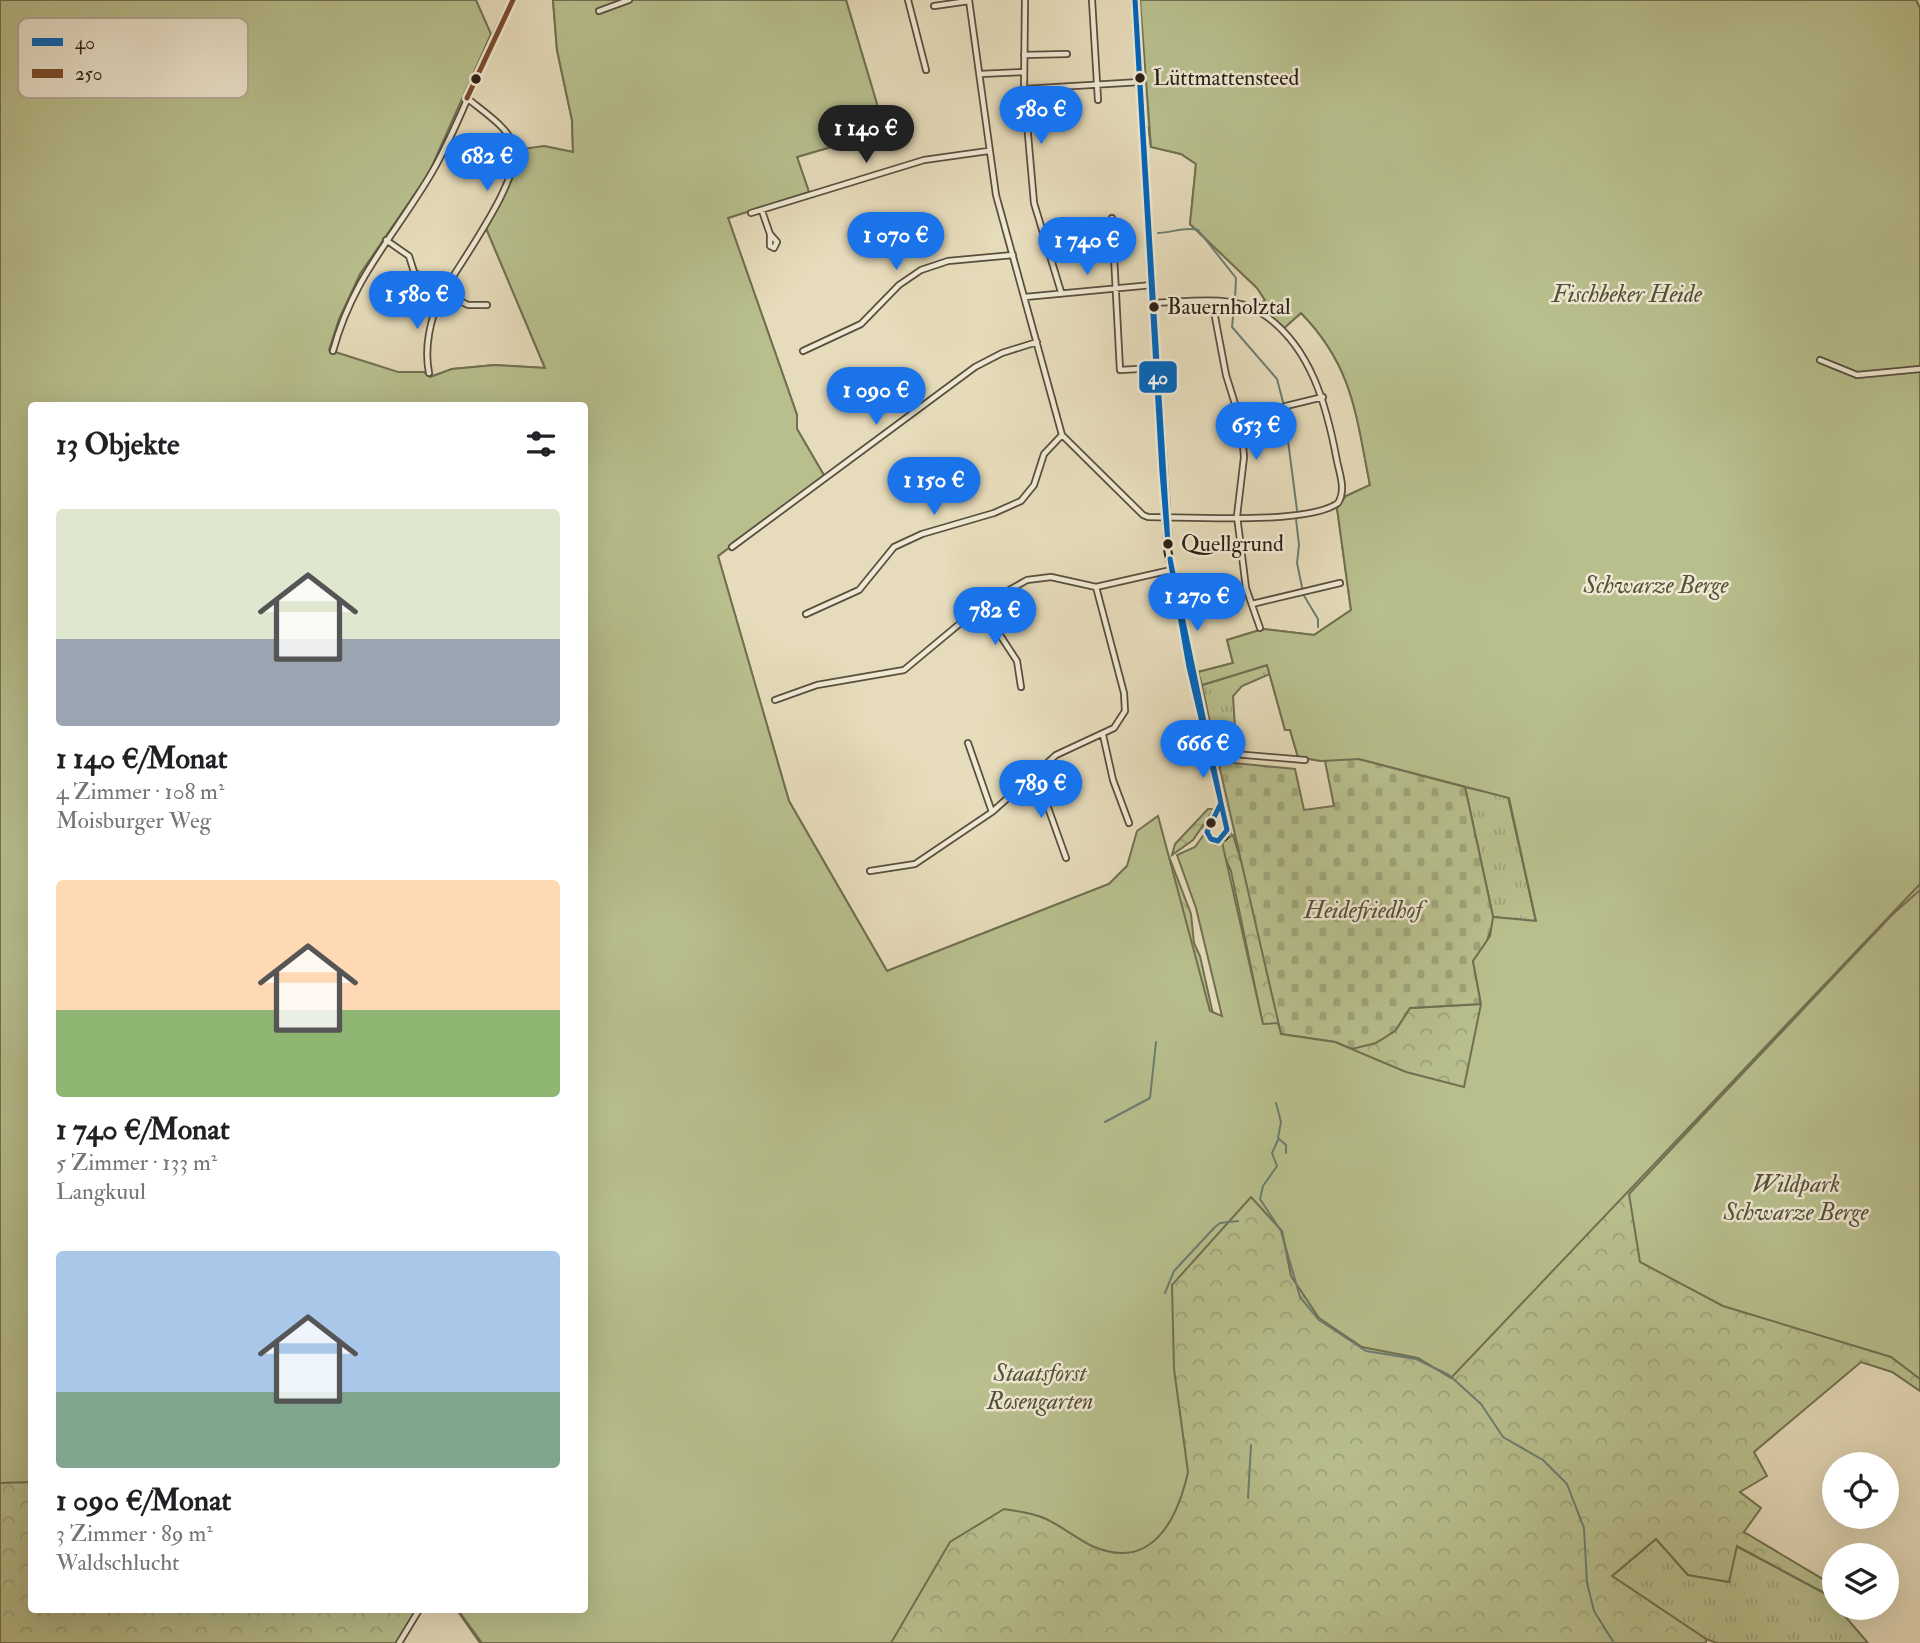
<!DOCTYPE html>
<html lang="de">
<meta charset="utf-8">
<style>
:root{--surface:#fff;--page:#f2f2f2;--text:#202124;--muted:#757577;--accent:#1a73e8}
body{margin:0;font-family:"IM FELL Double Pica",serif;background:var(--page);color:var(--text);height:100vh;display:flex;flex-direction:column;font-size:26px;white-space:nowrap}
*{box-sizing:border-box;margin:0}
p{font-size:23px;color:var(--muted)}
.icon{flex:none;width:38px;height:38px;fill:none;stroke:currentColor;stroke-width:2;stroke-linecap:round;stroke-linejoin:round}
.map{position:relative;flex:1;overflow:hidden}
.sheet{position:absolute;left:28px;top:402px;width:560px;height:1211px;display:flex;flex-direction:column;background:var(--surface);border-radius:7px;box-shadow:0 7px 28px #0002}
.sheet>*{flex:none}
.fabs{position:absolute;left:1822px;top:1452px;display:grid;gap:14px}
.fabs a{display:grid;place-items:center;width:77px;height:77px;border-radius:50%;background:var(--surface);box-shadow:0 7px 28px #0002;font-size:35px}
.price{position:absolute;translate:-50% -60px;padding:0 16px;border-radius:24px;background:var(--accent);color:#fff;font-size:23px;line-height:46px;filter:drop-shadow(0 2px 4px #0008)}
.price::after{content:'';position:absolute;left:50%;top:42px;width:21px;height:16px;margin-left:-10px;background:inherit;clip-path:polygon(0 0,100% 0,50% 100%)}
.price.current{background:#222;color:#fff}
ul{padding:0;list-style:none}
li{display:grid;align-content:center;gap:14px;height:371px;padding:0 28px}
li span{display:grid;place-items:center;height:217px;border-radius:7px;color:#555}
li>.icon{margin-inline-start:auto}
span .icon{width:126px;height:126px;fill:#fffc;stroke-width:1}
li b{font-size:30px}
h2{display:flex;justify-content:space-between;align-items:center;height:84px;padding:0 28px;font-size:30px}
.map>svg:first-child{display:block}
.grass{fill:url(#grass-tufts);stroke:#707052;stroke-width:2}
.forest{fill:url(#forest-crowns);stroke:#707052;stroke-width:2}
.cemetery{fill:url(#cemetery-stones);stroke:#707052;stroke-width:2}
.green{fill:#b8bf8d;stroke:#707052;stroke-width:2}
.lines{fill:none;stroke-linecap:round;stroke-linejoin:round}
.stream{stroke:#6a7d71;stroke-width:2}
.street-casing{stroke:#584f3f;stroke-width:8}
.secondary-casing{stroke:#292016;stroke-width:9}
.street{stroke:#efe8d2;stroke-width:4.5}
.secondary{stroke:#efe8d2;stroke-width:5}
.bus-1-casing{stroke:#efe8d2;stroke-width:10}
.bus-2-casing{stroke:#efe8d2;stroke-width:10}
.bus-1{stroke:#0065bd;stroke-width:5}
.bus-2{stroke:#7a4b2a;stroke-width:5}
.bus-dot{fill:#292016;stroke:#efe8d2;stroke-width:2.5}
.labels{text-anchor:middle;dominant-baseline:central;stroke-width:5;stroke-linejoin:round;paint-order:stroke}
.bus-label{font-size:22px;fill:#292016;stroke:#efe8d2;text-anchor:start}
.park-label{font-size:24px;font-style:italic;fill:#54503a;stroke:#efe8d2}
.key{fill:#efe8d2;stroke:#b4ac9a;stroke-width:2}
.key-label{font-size:19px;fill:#292016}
.line-badge{stroke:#efe8d2;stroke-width:2.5}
.badge-label{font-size:19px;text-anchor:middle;font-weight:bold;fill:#fff}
</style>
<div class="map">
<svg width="1920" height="1643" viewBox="0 0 1920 1643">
<defs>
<pattern id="grass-tufts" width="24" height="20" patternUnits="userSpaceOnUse" patternTransform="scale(1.75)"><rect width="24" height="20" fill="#b8bf8d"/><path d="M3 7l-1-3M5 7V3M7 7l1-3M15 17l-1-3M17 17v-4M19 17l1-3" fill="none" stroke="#9ea479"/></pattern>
<pattern id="forest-crowns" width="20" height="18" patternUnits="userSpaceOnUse" patternTransform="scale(1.75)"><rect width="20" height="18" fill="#b8bf8d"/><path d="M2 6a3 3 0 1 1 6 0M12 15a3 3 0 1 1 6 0" fill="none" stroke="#9ea479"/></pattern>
<pattern id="cemetery-stones" width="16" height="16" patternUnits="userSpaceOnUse" patternTransform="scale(1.75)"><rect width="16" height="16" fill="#b8bf8d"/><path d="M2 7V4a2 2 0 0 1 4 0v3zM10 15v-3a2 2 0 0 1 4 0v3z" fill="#9ea479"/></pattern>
</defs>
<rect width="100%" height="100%" fill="#e6dbba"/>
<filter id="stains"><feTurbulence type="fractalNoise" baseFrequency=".00286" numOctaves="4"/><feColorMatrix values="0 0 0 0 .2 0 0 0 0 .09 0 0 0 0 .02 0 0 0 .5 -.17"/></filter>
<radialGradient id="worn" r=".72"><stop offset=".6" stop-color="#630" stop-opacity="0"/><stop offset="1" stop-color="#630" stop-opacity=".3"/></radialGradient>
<path class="grass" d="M 1267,665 L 1270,674 L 1242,686 L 1233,696 L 1235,727 L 1210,723 L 1202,685 Z
M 1465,787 L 1509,797 L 1536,922 L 1493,917 Z
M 1656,1539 L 1688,1575 L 1736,1546 L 1826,1594 L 1834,1608 L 1838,1608 L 1868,1643 L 1717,1643 L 1706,1639 L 1612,1576 Z"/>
<path class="forest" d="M 553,0 L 846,0 L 885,131 L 797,157 L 809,192 L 728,218 L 797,415 L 797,429 L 825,477 L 718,556 L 789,801 L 887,971 L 1109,884 L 1127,866 L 1170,859 L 1191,914 L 1194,943 L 1200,956 L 1213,1014 L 1265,1035 L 1231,871 L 1223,853 L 1222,842 L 1233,835 L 1241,861 L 1395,1031 L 1410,1008 L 1480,1004 L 1493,917 L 1536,921 L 1508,797 L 1350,758 L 1321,761 L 1298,757 L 1290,730 L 1285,730 L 1267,665 L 1202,685 L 1198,672 L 1233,663 L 1227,640 L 1263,629 L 1314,635 L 1351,610 L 1337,508 L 1346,496 L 1370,485 C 1356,415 1353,366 1301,313 L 1282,330 L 1258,307 L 1265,300 L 1257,288 L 1190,224 L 1196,164 L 1181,154 L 1151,147 L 1148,127 L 1145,127 L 1136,0 L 1916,0 L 1920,8 L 1920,893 L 1850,1332 L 1920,1372 L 1920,1391 L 1892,1372 L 1861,1362 L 1754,1452 L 1767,1476 L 1740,1492 L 1761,1508 L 1744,1532 L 1831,1584 L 1826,1594 L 1737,1546 L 1729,1582 L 1688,1575 L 1656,1539 L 1612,1576 L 1706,1639 L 1706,1643 L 480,1643 L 457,1610 L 584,1610 L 584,406 L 440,406 L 424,372 L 430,377 L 452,369 L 495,365 L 545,368 L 486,228 L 544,146 L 573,152 L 572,120 L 557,50 Z
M 1208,809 L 1214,809 L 1193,840 L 1172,855 L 1175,844 Z
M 0,990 L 31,1028 L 32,1610 L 422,1610 L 397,1643 L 0,1643 Z"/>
<path class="cemetery" d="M 1341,758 L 1359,759 L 1465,787 L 1494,921 L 1485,946 L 1473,961 L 1481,1004 L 1410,1008 L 1395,1031 L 1376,1043 L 1352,1049 L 1335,1042 L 1281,1034 L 1219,765 L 1224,762 L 1295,769 L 1304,810 L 1334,806 L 1325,761 Z"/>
<path class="green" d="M 0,0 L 476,0 L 491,34 L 429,173 L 360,274 L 339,319 L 329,350 L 398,372 L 424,372 L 430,377 L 452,369 L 495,365 L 545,368 L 486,228 L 512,172 L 516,150 L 544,146 L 573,152 L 572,120 L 557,50 L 553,0 L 846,0 L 885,131 L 797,157 L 809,192 L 728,218 L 797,415 L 797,429 L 825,477 L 718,556 L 789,801 L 887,971 L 1109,884 L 1127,866 L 1137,831 L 1158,816 L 1210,1011 L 1222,1016 L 1196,908 L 1177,855 L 1195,847 L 1205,833 L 1207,838 L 1222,842 L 1263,1024 L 1278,1023 L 1281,1034 L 1335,1042 L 1406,1072 L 1464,1087 L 1481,1004 L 1473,961 L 1490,936 L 1493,917 L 1536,921 L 1509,798 L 1359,759 L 1321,761 L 1298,757 L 1290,730 L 1285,730 L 1267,665 L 1202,685 L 1198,672 L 1233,663 L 1227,640 L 1263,629 L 1314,635 L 1351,610 L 1337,508 L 1346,496 L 1370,485 C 1356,415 1353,366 1301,313 L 1282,330 L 1258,307 L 1265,300 L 1257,288 L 1190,224 L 1196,164 L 1181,154 L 1151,147 L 1140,0 L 1916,0 L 1920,8 L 1920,884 L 1451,1378 L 1418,1358 L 1362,1347 L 1319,1318 L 1291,1276 L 1282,1231 L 1251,1197 L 1172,1285 L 1174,1369 L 1188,1472 C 1177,1521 1151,1572 1092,1546 C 1073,1537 1055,1520 1035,1515 C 1025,1512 1014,1511 1004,1509 L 950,1542 L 891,1643 L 482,1643 L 458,1610 L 584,1610 L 584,406 L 32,406 L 32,1482 L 0,1483 Z
M 1920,890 L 1920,1379 L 1891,1357 L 1723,1306 L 1640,1262 L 1629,1194 L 1892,915 Z"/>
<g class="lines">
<path class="stream" d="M 1139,0 L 1146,126
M 1147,145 L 1156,296
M 1158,233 C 1171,233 1186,226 1198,230 L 1236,278 L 1235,299
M 1234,307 L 1232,327 L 1277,379 L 1283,402
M 1157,312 L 1170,508
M 1284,410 L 1297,510
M 1296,519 L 1299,545 L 1297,563 L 1303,592
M 1171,526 L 1172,546
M 1303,594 L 1318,619 L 1318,627
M 1185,621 L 1189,636
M 1199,686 L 1212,743
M 1215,760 L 1231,834
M 1276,1103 L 1281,1122 L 1278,1138 L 1286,1145 L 1286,1153
M 1105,1122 L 1150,1098 L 1156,1042
M 1278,1140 L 1272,1153 L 1277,1166 L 1263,1186 L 1260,1199 L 1281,1231 L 1300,1297 L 1319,1320 L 1366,1351 L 1416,1359 L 1449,1375 L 1481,1404 L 1503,1437 L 1543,1460 L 1567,1484 L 1584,1528 L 1587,1583 L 1594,1611 L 1614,1643
M 1165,1293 L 1174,1271 L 1215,1227 L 1220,1223 L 1238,1221
M 1248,1498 L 1251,1445"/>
<g class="street-casing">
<path id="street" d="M 908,0 L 926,70
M 969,0 L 996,195 L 1062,435 L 1143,515 L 1148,517 C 1189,517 1308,525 1338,503 C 1346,490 1340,475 1337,461 C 1327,407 1311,344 1260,312 C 1231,294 1186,302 1153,303
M 1025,0 L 1024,89 L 1034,203 L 1061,292
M 1092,0 L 1098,100
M 934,6 L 969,1
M 599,11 L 629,0
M 1024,55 L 1067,54
M 980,74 L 1023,72
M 1024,89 L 1140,82
M 762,211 L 770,234 L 777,242 L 774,248 L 770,246 L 770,234
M 751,213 L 924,160 L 988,151
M 1112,218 L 1120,370 L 1156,368
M 386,240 L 409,256 L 414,272 L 443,292 L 468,305 L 487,305
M 1025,297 L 1152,285
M 1212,301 L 1226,375 L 1241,423 L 1244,457 L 1237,516 L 1246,588 L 1260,628
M 333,351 C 353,277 393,238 431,174 C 463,119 482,56 513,0
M 803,351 L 861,324 L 899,285 L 921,270 L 948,261 L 1013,255
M 1820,360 L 1857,375 L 1920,369
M 429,373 C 424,348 430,318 442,295 C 457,266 527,174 513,143 C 505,125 481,110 467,98
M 1241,423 L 1286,406 L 1323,397
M 732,547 L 975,367 L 1002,353 L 1037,342
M 1252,604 L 1340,583
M 981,606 L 1017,661 L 1021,687
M 806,614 L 859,590 L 894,547 L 922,534 L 994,513 L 1021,501 L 1034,485 L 1044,454 L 1062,435
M 775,700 L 817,685 L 904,670 L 981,606 L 1027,580 L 1051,577 L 1096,587 L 1171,570
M 1103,735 L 1113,780 L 1129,823
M 968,743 L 992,812
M 1210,752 L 1305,760
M 1036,774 L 1066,858
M 870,871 L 915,864 L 992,812 L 1056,755 L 1114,728 L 1125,711 L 1124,693 L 1096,587
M 399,1643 L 419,1610"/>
</g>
<g class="secondary-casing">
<path id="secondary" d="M 1135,0 L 1168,552 L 1227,830 L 1224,837 L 1216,841 L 1210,838 L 1207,830 L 1221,803"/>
</g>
<use href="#street" class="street"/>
<use href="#secondary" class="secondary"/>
<g class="bus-1-casing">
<path id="bus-1" d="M 1135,0 L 1168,544 L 1162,472 Z
M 1170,559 L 1221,803
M 1170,559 L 1189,667 L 1221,803
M 1221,803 L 1227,830 L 1218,841 L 1211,839 L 1207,832 Z"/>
</g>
<g class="bus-2-casing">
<path id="bus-2" d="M 467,98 L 513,0"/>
</g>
<use href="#bus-1" class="bus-1"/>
<use href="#bus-2" class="bus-2"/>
</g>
<g class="bus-dot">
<circle cx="1140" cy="78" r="6"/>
<circle cx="476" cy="79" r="6"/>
<circle cx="1154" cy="307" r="6"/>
<circle cx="1168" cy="544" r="6"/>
<circle cx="1211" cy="823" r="6"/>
</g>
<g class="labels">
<g class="bus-label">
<text x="1153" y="78">Lüttmattensteed</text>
<text x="1167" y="307">Bauernholztal</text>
<text x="1181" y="544">Quellgrund</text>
</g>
<g class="park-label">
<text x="1627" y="294">Fischbeker Heide</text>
<text x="1656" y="585">Schwarze Berge</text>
<text x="1363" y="910">Heidefriedhof</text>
<text x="1796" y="1184">Wildpark<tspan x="1796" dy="28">Schwarze Berge</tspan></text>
<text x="1040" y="1373">Staatsforst<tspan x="1040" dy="28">Rosengarten</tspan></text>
</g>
</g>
<rect x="18" y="18" width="230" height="80" rx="10" class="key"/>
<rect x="32" y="38" width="31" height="8" fill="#0065bd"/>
<rect x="32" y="69" width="31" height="9" fill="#7a4b2a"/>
<g class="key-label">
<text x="75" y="49">40</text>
<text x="75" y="80">250</text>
</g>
<rect class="line-badge" x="1138" y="360" width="40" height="34" rx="7" fill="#0065bd"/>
<g class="badge-label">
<text x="1158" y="384">40</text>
</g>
<rect width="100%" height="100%" filter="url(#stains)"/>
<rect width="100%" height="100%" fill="url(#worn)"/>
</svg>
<div class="fabs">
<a><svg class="icon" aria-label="locate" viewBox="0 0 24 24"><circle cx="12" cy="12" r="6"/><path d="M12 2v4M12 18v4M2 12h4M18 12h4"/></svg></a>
<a><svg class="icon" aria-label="layers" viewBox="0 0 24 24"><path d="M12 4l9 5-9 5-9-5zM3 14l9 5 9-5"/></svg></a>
</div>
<b class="price" style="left:1041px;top:146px">580 €</b>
<b class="price current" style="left:866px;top:165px">1 140 €</b>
<b class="price" style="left:487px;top:193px">682 €</b>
<b class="price" style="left:896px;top:272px">1 070 €</b>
<b class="price" style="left:1087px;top:277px">1 740 €</b>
<b class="price" style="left:417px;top:331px">1 580 €</b>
<b class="price" style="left:876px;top:427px">1 090 €</b>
<b class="price" style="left:1256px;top:462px">653 €</b>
<b class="price" style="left:934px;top:517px">1 150 €</b>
<b class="price" style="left:1197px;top:633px">1 270 €</b>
<b class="price" style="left:995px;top:647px">782 €</b>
<b class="price" style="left:1203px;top:780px">666 €</b>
<b class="price" style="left:1041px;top:820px">789 €</b>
<section class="sheet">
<h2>13 Objekte<svg class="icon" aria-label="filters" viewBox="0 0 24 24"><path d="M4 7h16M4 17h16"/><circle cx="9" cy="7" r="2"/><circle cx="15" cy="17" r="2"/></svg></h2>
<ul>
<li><span style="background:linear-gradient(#dfe7d0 60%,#9aa5b1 0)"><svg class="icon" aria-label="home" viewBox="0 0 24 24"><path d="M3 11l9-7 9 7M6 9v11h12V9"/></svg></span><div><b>1 140 €/Monat</b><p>4 Zimmer · 108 m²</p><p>Moisburger Weg</p></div></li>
<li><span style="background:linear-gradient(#ffd9b3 60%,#8fb573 0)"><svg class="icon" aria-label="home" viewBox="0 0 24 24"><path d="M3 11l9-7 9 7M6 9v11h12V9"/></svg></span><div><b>1 740 €/Monat</b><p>5 Zimmer · 133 m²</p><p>Langkuul</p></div></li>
<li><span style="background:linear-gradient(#a9c7e8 65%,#7fa58c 0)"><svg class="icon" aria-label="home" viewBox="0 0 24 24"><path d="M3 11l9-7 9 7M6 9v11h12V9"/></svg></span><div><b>1 090 €/Monat</b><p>3 Zimmer · 89 m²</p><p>Waldschlucht</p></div></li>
</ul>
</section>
</div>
